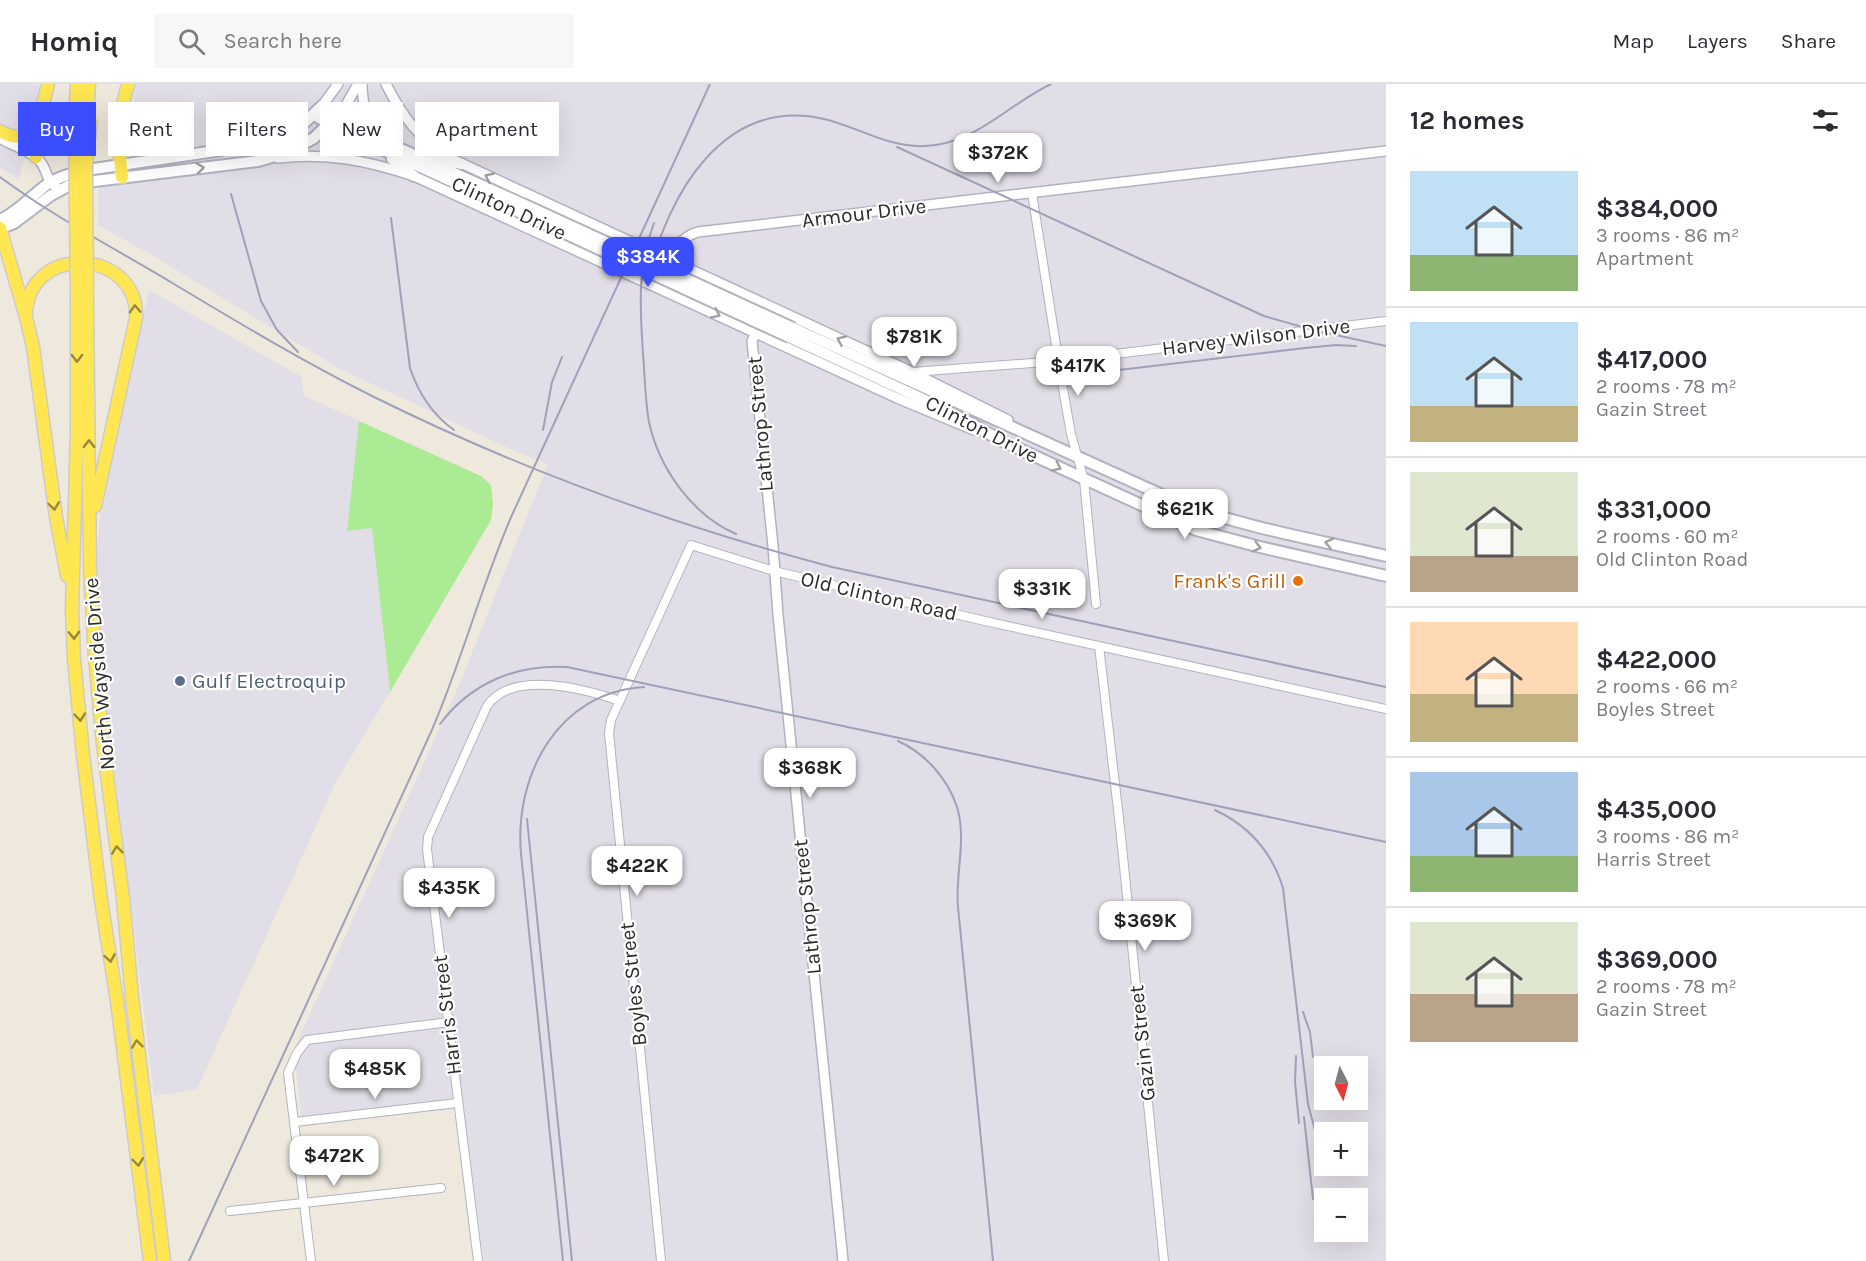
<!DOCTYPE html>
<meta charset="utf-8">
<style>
:root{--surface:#fff;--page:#f7f7f7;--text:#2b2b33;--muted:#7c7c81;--line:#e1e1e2;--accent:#3a4dff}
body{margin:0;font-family:Karla,sans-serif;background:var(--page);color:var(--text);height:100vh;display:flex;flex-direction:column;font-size:22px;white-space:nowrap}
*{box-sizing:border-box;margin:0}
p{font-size:20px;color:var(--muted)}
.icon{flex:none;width:33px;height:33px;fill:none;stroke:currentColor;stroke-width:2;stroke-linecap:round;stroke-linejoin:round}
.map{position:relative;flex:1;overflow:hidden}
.panel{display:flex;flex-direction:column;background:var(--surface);width:480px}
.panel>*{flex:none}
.guide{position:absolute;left:18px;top:18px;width:570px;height:54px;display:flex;gap:12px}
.needle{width:39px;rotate:174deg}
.buttons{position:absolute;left:1314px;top:972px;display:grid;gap:12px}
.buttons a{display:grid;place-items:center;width:54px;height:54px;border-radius:0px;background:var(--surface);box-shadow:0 6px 24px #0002;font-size:30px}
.price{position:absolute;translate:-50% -51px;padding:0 14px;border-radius:12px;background:#fff;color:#222;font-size:20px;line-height:39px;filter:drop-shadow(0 2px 3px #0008)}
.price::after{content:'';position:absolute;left:50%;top:36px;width:18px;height:14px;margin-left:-9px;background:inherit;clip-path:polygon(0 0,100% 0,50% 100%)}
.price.current{background:var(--accent);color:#fff}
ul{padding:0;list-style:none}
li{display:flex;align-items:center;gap:18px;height:150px;padding:0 24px}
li+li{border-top:2px solid var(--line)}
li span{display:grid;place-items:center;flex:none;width:168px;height:120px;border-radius:0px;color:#555}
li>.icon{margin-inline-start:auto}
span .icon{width:72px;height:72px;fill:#fffc;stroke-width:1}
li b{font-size:26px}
h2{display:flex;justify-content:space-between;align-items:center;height:72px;padding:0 24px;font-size:26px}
.tag{padding:0 21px;border-radius:0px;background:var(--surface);box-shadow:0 6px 24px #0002;font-size:21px;line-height:54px}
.tag.current{background:var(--accent);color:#fff}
header{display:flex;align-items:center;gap:36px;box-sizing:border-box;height:84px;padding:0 30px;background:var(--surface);border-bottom:2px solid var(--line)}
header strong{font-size:28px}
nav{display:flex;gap:33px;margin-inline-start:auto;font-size:21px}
.search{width:420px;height:54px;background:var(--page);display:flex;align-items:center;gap:15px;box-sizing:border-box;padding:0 21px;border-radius:0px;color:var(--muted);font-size:22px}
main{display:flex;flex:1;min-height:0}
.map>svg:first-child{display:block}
.industrial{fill:#e2dee7;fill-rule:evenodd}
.green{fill:#aaeb94}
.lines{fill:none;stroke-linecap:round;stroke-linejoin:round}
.minor-casing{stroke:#b1b2c1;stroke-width:10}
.tertiary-casing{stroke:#b1b2c1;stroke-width:12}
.secondary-casing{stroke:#b1b2c1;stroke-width:14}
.primary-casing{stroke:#ccc;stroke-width:15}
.minor{stroke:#fff;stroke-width:8}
.tertiary{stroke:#fff;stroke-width:9}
.secondary{stroke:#fff;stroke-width:10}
.primary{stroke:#ffe652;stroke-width:12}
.rail{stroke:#9fa0b9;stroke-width:2}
.secondary-bridge-casing{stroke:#b1b2c1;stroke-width:14;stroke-linecap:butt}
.primary-bridge-casing{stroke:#ccc;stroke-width:15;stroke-linecap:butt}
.secondary-bridge{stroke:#fff;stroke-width:10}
.primary-bridge{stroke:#ffe652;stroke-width:12}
.oneway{stroke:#a0a0a0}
.oneway2{stroke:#96893f}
.food-dot{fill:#e8710a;stroke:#fff;stroke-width:2}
.service-dot{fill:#5c6f8a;stroke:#fff;stroke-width:2}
.labels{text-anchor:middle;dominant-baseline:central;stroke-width:4.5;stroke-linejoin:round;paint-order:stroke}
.street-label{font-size:21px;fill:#2c2c2c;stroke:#fff}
.food-label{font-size:21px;fill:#c56008;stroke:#fff;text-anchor:end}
.service-label{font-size:21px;fill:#4e5e75;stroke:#fff;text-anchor:start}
</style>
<header>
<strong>Homiq</strong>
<div class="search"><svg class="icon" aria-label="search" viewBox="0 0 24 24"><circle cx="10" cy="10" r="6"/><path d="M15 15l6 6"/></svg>Search here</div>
<nav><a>Map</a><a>Layers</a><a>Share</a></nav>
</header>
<main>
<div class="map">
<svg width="1386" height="1177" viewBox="0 0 1386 1177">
<rect width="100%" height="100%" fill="#efe9dd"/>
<path class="industrial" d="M 0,0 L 42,0 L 19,95 L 0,84 Z
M 135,0 L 1386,0 L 1386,1177 L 484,1177 L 461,1014 L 301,1033 L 294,965 L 456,608 L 548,380 L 515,367 L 340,285 L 155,173 L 98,141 L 98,101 L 129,97 ZM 1324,982 L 1358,982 L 1358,1016 L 1324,1016 ZM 1324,1048 L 1358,1048 L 1358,1082 L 1324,1082 ZM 1324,1114 L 1358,1114 L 1358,1148 L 1324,1148 Z
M 149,206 L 302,293 L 303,311 L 359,337 L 347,446 L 372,443 L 390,608 L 335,700 L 197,1005 L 154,1012 L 102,582 L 97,470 L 102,406 Z"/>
<path class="green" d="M 359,337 L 481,392 L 491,401 L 493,420 L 491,436 L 390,608 L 372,444 L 347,447 Z"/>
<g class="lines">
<g class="minor-casing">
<path id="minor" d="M 1032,109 L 1061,293 L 1071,350 L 1084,396 L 1096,520
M 913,288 L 1058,277 L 1386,237
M 1099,562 L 1120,743 L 1164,1177
M 295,1038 L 457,1019
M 230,1127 L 441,1104
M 311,1177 L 288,989 L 297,969 L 307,956 L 449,938
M 478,1177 C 461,1040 444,902 427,765 L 428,753 L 487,622 C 512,585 585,605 620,617
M 661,1177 L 609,649 L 611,636 L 691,461 L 774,487 L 985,537 L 1386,625"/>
</g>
<g class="tertiary-casing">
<path id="tertiary" d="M 362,0 C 362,21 368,39 381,55
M 386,0 C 403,34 418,53 450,74 L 912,288 L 1008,336
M 322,22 L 338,0
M 335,33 L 346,21 L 358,0
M 0,54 C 11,61 28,66 38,75 C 50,87 42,94 60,106
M 278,74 C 327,68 368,77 414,92 L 897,314 L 974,346
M 665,192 C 674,172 676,154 698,148 L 1386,67
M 768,222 L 752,257 L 773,462 L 778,531 L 843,1177"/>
</g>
<g class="secondary-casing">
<path id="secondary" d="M 314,31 L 342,47 L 519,128
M 433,74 L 462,80
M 392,75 L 414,92
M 0,136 C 20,127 32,111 49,99 C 59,93 70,90 80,87 L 222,66 L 271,56 L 303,40 L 322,22 L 335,33 L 383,57 L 523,120
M 0,145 L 14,139 L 50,112 L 68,102 L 95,97 L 258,77 L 286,69 L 314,54 L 335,33
M 793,244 L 1182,420 C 1248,444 1317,456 1386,472
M 789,253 L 940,323 L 1004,358 L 1196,446 L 1260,463 L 1386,492"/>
</g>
<g class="primary-casing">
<path id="primary" d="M 75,35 L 77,0
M 0,47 C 36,68 42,24 48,0
M 86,47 L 89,0
M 36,73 L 32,62 L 37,41
M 122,93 C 118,62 119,30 128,0
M 0,144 L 26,233 L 33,263 L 56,433 L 67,492
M 77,216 L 77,346 L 72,526 L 74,575 L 83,671 L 101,816 L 117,917 L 150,1177
M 87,216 L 90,486 L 95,573 L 103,660 L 123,814 L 132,913 L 164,1177
M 26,233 C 25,159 139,163 136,234 L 95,422"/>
</g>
<use href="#minor" class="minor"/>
<use href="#tertiary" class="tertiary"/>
<use href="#secondary" class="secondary"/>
<use href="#primary" class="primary"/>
<path class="rail" d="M 897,63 L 1264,232 L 1313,246 L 1386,262
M 0,93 C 54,133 116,165 174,200 C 239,239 304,278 372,312 C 519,385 673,441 832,483 L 1386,603
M 231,110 L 261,217 L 277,246 L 298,268
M 391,134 L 410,284 C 418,308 433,331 454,346
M 654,139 C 637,183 640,224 643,270 C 645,293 645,316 649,338 C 659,384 692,431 736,450
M 648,194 C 668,111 723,12 824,35 C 858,43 889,64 925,62 C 976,60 1007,21 1051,0
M 1076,291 L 1305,264 L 1336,261 L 1356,262
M 543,346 L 552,298 L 562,273
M 440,640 C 471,599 516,580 567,583 L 1386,758
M 898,657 C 925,669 948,695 957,723 C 967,756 955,790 958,823 C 969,941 981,1059 993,1177
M 1215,726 C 1249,742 1272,768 1283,804 L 1308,1020 L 1324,1080
M 527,735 L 572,1177
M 1303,928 L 1310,948 L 1313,973
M 1296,972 L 1295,998 L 1299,1039
M 1304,1033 L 1313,1115
M 189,1177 L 431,648 C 462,577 481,502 512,431 L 710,0
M 563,1177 L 521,770 C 514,691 558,608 644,603"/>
<g class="secondary-bridge-casing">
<path id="secondary-bridge" d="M 523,120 L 793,244
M 519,128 L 789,253"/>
</g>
<g class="primary-bridge-casing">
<path id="primary-bridge" d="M 75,35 L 77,216
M 87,216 L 86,81 L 91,35"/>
</g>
<use href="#secondary-bridge" class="secondary-bridge"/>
<use href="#primary-bridge" class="primary-bridge"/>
</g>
<defs><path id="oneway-chevron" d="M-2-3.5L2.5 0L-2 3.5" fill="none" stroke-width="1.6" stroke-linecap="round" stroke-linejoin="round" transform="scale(1.5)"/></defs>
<g class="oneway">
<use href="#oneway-chevron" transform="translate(200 84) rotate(-7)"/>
<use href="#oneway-chevron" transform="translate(489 93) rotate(-155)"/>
<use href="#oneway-chevron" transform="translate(716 230) rotate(25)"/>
<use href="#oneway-chevron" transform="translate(841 256) rotate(-155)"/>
<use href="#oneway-chevron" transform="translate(1057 383) rotate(25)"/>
<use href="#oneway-chevron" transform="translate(1329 459) rotate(-167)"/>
<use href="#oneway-chevron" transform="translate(1257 463) rotate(14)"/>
</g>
<g class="oneway2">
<use href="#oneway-chevron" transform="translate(135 225) rotate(-93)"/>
<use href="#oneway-chevron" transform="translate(77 274) rotate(90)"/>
<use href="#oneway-chevron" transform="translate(89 360) rotate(-91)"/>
<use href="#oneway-chevron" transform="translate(54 422) rotate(82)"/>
<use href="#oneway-chevron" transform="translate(74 551) rotate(88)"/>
<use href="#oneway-chevron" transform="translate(80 633) rotate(85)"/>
<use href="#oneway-chevron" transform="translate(117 766) rotate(-97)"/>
<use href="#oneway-chevron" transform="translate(110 874) rotate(80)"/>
<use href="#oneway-chevron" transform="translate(137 960) rotate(-97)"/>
<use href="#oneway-chevron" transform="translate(138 1078) rotate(83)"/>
</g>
<circle class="food-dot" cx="1298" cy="497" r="6"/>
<circle class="service-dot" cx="180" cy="597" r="6"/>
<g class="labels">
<g class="street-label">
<text transform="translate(509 124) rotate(25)">Clinton Drive</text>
<text transform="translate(864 129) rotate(-7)">Armour Drive</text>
<text transform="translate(1256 253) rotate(-7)">Harvey Wilson Drive</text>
<text transform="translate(760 340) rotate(-95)">Lathrop Street</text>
<text transform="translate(982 345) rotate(27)">Clinton Drive</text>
<text transform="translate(879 512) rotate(13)">Old Clinton Road</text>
<text transform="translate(99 590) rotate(-95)">North Wayside Drive</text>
<text transform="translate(807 823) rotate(-96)">Lathrop Street</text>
<text transform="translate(633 900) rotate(-96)">Boyles Street</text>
<text transform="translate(447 931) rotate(-97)">Harris Street</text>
<text transform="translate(1142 959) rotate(-96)">Gazin Street</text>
</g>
<g class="food-label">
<text x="1286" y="497">Frank's Grill</text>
</g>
<g class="service-label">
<text x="192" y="597">Gulf Electroquip</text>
</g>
</g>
</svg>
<div class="buttons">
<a><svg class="needle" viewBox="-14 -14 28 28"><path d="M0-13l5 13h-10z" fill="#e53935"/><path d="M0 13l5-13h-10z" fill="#7c7c81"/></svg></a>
<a>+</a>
<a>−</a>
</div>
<b class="price" style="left:998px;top:100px">$372K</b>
<b class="price current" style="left:648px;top:204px">$384K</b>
<b class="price" style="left:914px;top:284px">$781K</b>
<b class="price" style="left:1078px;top:313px">$417K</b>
<b class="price" style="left:1185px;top:456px">$621K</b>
<b class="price" style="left:1042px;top:536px">$331K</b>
<b class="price" style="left:810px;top:715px">$368K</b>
<b class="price" style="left:637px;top:813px">$422K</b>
<b class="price" style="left:449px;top:835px">$435K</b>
<b class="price" style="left:1145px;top:868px">$369K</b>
<b class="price" style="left:375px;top:1016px">$485K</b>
<b class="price" style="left:334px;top:1103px">$472K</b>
<div class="guide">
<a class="tag current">Buy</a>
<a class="tag">Rent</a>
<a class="tag">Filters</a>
<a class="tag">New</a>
<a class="tag">Apartment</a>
</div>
</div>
<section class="panel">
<h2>12 homes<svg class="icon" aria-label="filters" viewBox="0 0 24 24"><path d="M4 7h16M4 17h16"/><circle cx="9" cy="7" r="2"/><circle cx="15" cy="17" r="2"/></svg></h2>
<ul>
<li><span style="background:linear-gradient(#bfe0f5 70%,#8fb573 0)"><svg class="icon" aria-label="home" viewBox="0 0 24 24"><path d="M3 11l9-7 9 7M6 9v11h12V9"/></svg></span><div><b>$384,000</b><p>3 rooms · 86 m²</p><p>Apartment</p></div></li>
<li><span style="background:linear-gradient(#bfe0f5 70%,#c2b280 0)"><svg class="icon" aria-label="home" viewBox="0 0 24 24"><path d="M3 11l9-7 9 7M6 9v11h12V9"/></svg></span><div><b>$417,000</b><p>2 rooms · 78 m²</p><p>Gazin Street</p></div></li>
<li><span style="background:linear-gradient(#dfe7d0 70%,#b9a48a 0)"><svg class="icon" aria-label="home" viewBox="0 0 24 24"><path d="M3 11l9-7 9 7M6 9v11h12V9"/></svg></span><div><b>$331,000</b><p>2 rooms · 60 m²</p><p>Old Clinton Road</p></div></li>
<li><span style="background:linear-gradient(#ffd9b3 60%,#c2b280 0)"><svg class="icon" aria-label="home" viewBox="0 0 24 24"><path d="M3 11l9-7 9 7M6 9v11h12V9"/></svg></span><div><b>$422,000</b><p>2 rooms · 66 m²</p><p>Boyles Street</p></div></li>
<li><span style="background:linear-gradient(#a9c7e8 70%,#8fb573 0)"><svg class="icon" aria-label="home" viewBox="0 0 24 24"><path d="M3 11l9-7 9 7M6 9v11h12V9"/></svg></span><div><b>$435,000</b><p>3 rooms · 86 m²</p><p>Harris Street</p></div></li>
<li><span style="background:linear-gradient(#dfe7d0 60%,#b9a48a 0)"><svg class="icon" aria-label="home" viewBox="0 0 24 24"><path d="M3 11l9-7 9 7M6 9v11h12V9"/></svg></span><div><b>$369,000</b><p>2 rooms · 78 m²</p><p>Gazin Street</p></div></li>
</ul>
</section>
</main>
